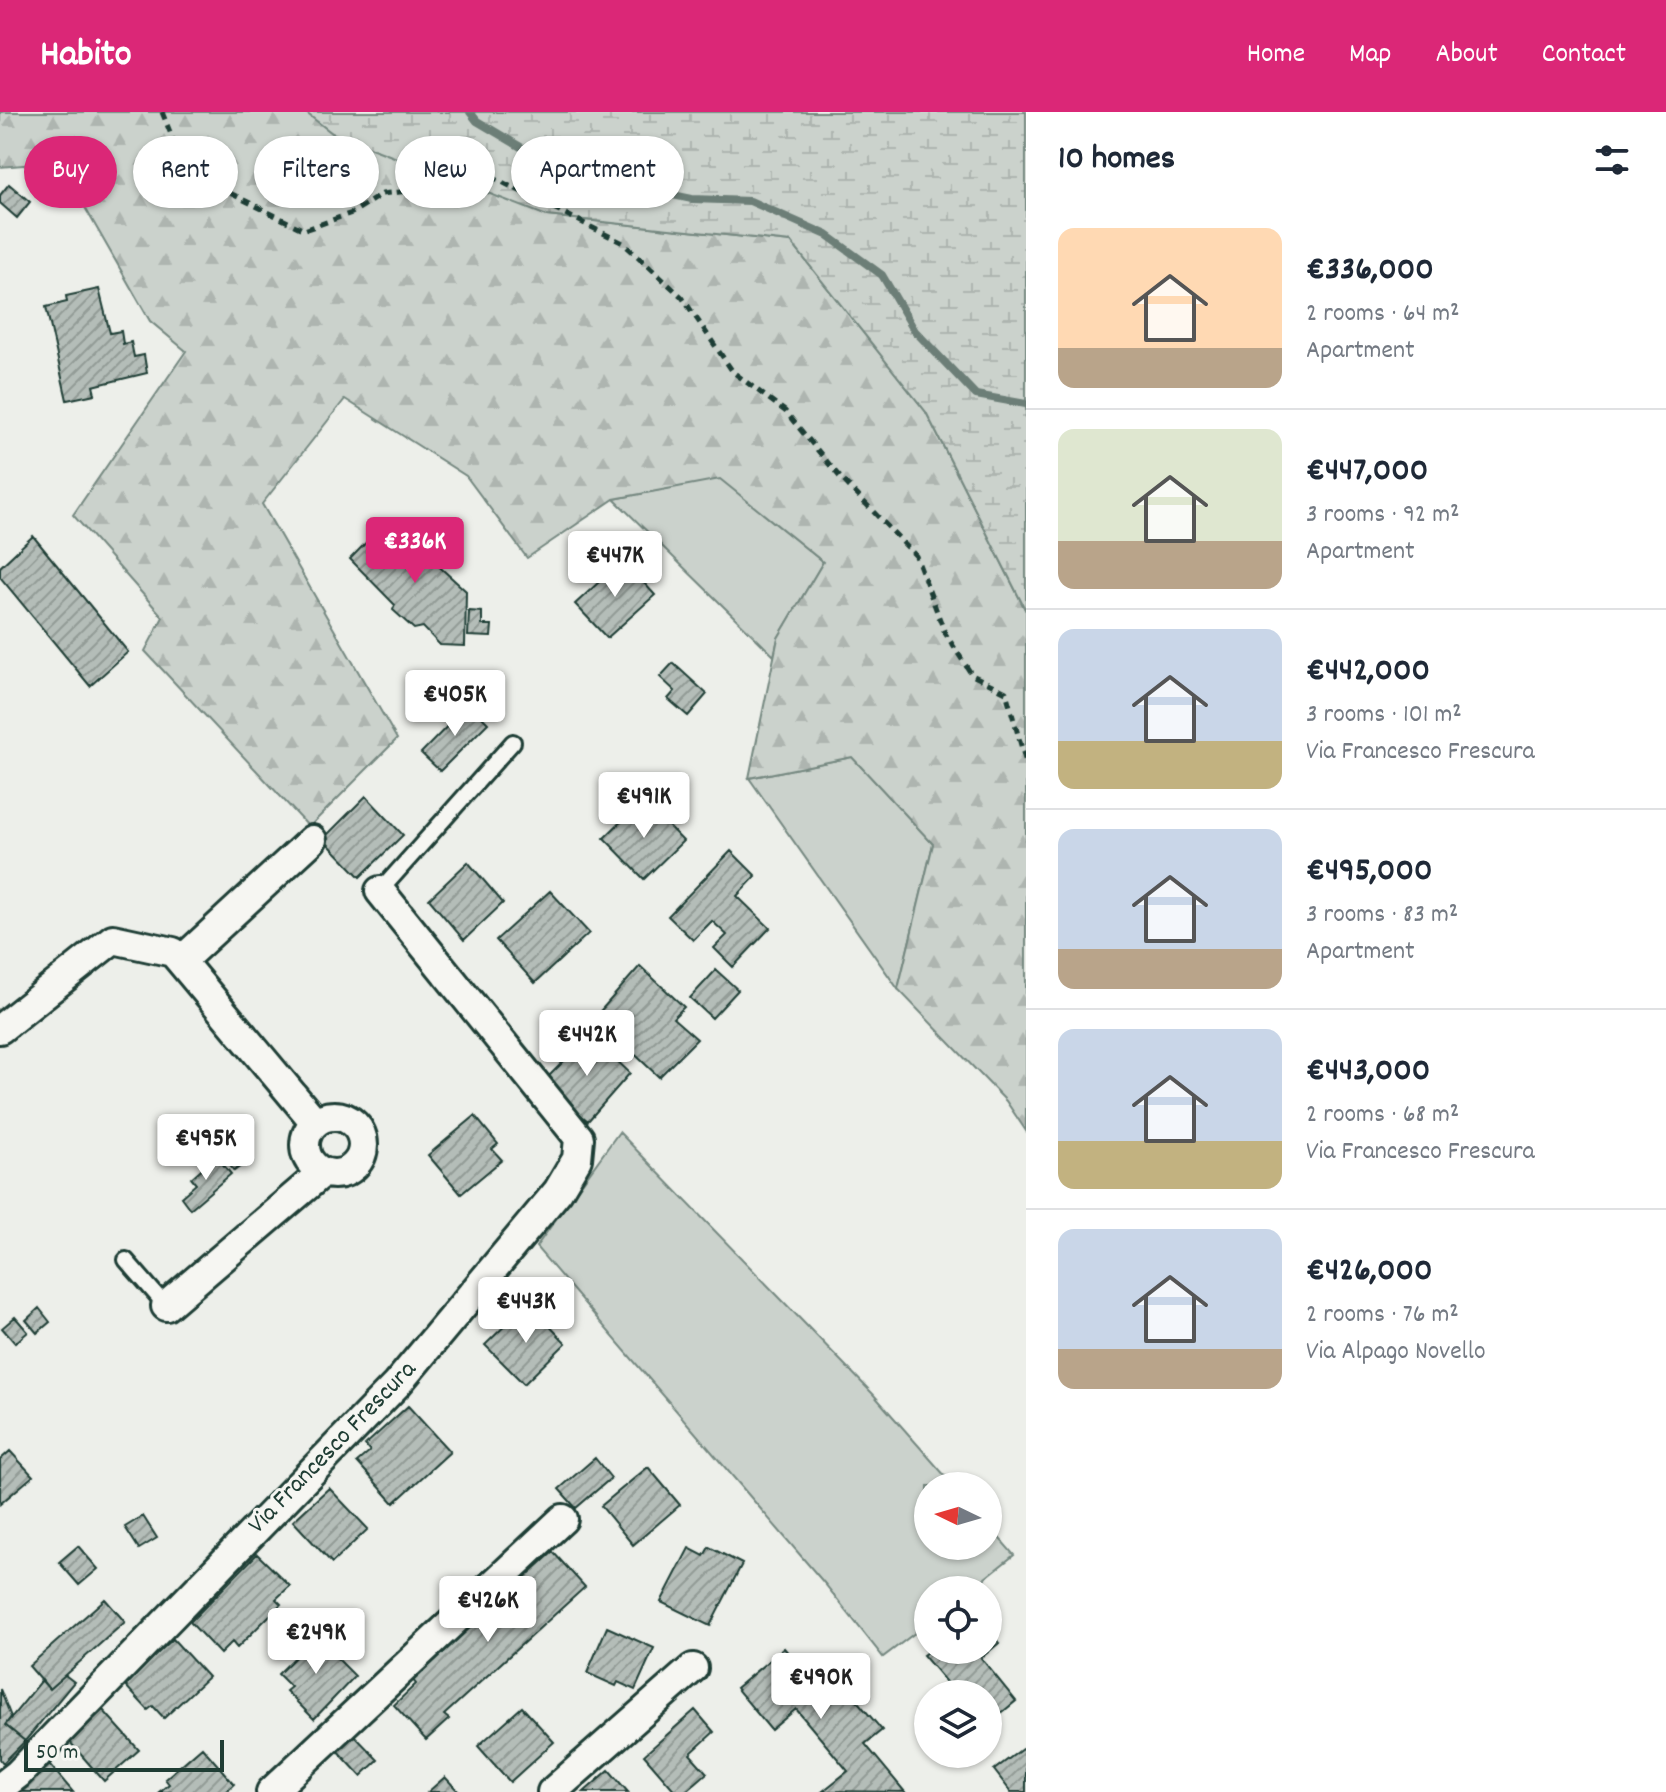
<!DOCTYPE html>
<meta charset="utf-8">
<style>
:root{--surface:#fff;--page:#f6f6f7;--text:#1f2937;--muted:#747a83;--line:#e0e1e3;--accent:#db2777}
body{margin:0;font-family:Dekko,sans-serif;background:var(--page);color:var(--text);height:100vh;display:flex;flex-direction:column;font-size:30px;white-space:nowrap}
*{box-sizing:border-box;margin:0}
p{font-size:26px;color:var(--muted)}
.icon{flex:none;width:44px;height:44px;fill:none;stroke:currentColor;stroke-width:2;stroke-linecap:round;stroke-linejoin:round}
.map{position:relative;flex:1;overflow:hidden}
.details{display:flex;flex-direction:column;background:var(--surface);width:640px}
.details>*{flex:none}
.hud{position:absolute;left:24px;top:24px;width:760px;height:72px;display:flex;gap:16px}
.needle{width:52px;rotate:275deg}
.fabs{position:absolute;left:914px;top:1360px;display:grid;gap:16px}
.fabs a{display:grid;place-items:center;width:88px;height:88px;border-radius:50%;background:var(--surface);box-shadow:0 2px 6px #0004;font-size:40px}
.scale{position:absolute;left:24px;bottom:20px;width:200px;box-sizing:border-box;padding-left:8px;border:4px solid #1f3d34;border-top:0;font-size:22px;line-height:28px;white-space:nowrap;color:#1f3d34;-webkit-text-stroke:6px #f6f6f2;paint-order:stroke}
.price{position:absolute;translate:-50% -68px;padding:0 18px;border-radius:8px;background:#fff;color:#222;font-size:26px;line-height:52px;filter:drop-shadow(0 2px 4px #0008)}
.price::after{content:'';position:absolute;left:50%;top:48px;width:24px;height:18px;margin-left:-12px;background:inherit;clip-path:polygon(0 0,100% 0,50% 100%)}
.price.active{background:var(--accent);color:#fff}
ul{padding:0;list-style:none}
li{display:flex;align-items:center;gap:24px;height:200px;padding:0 32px}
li+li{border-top:2px solid var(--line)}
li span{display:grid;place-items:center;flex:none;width:224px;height:160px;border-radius:16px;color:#555}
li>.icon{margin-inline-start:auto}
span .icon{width:96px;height:96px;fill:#fffc;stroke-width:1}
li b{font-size:34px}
h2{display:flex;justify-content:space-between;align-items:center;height:96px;padding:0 32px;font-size:34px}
.chip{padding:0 28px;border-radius:36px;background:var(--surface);box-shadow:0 2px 6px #0004;font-size:28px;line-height:72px}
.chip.active{background:var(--accent);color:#fff}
header{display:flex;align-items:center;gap:48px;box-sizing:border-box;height:112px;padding:0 40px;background:var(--accent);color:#fff}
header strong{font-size:38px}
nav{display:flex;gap:44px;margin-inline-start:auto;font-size:28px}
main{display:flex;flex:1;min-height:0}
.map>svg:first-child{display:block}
.green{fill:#cbd2cc;stroke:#758880;stroke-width:2}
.forest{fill:url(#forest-firs);stroke:#758880;stroke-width:2}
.wetland{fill:url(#wetland-marsh);stroke:#758880;stroke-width:2}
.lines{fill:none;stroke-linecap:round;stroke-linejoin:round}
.stream{stroke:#6c7e77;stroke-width:8}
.building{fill:url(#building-hatch);stroke:#1f3d34;stroke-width:2}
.service-casing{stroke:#1f3d34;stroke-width:20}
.minor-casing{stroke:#1f3d34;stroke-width:34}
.path{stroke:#1f3d34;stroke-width:5;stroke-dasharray:8 6;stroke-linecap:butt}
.service{stroke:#f6f6f2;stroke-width:14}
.minor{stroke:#f6f6f2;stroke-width:28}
.labels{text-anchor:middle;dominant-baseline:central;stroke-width:6;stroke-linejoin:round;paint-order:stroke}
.street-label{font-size:26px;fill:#1f3d34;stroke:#f6f6f2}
</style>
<header>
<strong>Habito</strong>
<nav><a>Home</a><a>Map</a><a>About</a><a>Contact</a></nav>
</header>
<main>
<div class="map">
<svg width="1026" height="1680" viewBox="0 0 1026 1680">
<defs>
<pattern id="forest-firs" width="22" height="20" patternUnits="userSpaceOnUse" patternTransform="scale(2)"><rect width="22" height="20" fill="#cbd2cc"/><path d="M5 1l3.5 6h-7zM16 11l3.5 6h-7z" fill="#aeb5b0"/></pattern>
<pattern id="wetland-marsh" width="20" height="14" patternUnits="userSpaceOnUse" patternTransform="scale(2)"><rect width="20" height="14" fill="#cbd2cc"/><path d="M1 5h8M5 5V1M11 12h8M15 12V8" fill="none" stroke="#aeb5b0"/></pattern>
<pattern id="building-hatch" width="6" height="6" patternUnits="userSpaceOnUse" patternTransform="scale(2)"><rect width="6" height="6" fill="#b4bdb8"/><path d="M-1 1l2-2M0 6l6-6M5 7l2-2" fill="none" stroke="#929b96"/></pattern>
</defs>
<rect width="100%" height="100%" fill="#edefea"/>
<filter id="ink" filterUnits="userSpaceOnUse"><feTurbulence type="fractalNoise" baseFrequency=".0125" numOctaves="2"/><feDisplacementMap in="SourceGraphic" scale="16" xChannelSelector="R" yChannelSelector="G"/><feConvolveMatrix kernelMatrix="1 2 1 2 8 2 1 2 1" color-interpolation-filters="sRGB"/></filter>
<g filter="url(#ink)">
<path class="green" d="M 720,366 L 823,450 L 778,526 L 774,544 L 614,387 Z
M 852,645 L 933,732 L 898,877 L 749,666 Z
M 619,1020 L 873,1282 L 954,1374 L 928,1374 L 928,1434 L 988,1434 L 988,1413 L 1014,1443 L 970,1478 L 928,1478 L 928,1511 L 883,1545 L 825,1472 L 536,1135 Z"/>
<path class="forest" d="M 0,0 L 327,0 L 547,104 L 791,130 L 926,300 L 1026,499 L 1026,1019 L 1006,989 L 898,877 L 933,732 L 852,645 L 749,666 L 778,526 L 823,450 L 720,367 L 614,387 L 527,446 L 466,364 L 345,287 L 262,392 L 397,627 L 309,715 L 145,539 L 163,505 L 73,403 L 186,239 L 150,209 L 59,50 L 0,55 Z"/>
<path class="wetland" d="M 305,0 L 1026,0 L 1026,499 L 926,300 L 791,130 L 547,104 L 332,21 Z"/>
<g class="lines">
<path class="stream" d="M 470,0 L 477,9 L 563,60 L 692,87 L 750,89 L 827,123 L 882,163 L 915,219 L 976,283 L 1026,292"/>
</g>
<path class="building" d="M 9,72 L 30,90 L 17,106 L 0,91 L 0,83 Z
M 99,177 L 110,221 L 121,219 L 123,232 L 131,230 L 134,245 L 144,243 L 147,261 L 93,274 L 95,282 L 67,288 L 46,195 L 67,190 L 66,184 Z
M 388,408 L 466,479 L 465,534 L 440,533 L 423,515 L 414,517 L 393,498 L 395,493 L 350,447 Z
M 33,424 L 128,540 L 90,574 L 0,465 L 0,455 Z
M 623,448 L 655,483 L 607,526 L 575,492 Z
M 469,499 L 482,500 L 482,513 L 492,513 L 491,525 L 468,524 Z
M 673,551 L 707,582 L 688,604 L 668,587 L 675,579 L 660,565 Z
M 469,592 L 488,611 L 440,659 L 421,641 Z
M 366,684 L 403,723 L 360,765 L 323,727 Z
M 643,688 L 683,729 L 644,767 L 604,726 Z
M 731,739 L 756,764 L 737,784 L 770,816 L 733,855 L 714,836 L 727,823 L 712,809 L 693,828 L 668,804 Z
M 468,750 L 503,791 L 464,828 L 429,787 Z
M 550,779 L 589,821 L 535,871 L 496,828 Z
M 640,854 L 684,895 L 673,906 L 697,927 L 659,965 L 595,905 Z
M 716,858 L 738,878 L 712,906 L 690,886 Z
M 590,923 L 630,961 L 588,1009 L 543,970 Z
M 475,1004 L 498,1032 L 492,1037 L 502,1048 L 461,1082 L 428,1043 Z
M 244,1036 L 252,1046 L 234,1059 L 227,1049 Z
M 216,1044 L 231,1062 L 190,1097 L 181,1085 L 196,1072 L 191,1066 Z
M 39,1196 L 50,1210 L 37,1221 L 26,1208 Z
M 533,1197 L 566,1231 L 524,1272 L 485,1233 L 518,1201 L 523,1206 Z
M 15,1205 L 28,1220 L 15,1231 L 2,1216 Z
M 408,1294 L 450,1340 L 394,1391 L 357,1350 L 370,1339 L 365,1333 Z
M 10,1339 L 33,1364 L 0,1392 L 0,1348 Z
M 595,1346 L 611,1366 L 576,1396 L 559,1377 Z
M 648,1355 L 680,1393 L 633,1433 L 601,1394 Z
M 329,1376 L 368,1417 L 332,1451 L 293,1409 Z
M 143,1404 L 157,1426 L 139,1437 L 125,1415 Z
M 78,1434 L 98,1457 L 79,1473 L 59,1450 Z
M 709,1435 L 742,1452 L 710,1514 L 661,1490 L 689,1436 L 704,1444 Z
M 553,1440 L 585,1475 L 444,1603 L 449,1607 L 426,1628 L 394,1593 L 416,1572 L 412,1567 Z
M 257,1442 L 290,1474 L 276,1487 L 281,1492 L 237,1536 L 232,1530 L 220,1542 L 190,1510 Z
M 105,1487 L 125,1510 L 49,1577 L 29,1554 Z
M 607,1515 L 654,1536 L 635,1578 L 618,1570 L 616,1574 L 587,1561 Z
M 988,1517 L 999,1531 L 981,1546 L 1016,1589 L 988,1612 L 988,1582 L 956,1582 L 923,1543 L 930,1538 L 988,1538 Z
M 319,1522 L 339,1542 L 336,1545 L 355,1564 L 314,1607 L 286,1579 L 291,1575 L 278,1562 Z
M 173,1527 L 208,1565 L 164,1606 L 153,1594 L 148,1598 L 124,1572 Z
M 784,1536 L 826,1586 L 842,1571 L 882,1618 L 865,1632 L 905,1680 L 823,1679 L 848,1659 L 796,1597 L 771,1618 L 736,1576 Z
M 65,1563 L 74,1570 L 25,1629 L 5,1613 L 42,1568 L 49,1577 Z
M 0,1577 L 11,1605 L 5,1613 L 25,1629 L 3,1651 L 0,1647 Z
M 522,1595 L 554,1630 L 510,1670 L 478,1634 Z
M 103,1598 L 139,1638 L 104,1669 L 69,1629 Z
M 695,1598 L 714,1620 L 690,1642 L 707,1661 L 685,1680 L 676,1680 L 644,1643 Z
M 350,1619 L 378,1648 L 361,1664 L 333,1634 Z
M 1026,1634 L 1026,1680 L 1011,1680 L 994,1658 Z
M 202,1635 L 234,1672 L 225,1680 L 159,1680 L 169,1672 L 165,1667 Z
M 50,1653 L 73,1680 L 20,1680 Z
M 609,1658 L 628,1680 L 584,1680 Z
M 445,1665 L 459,1680 L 428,1680 Z"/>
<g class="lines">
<g class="service-casing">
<path id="service" d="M 380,779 L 513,630
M 126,1148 L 166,1194"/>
</g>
<g class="minor-casing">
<path id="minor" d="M 181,849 L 312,728
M 0,917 L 113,827 L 173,840 L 315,1010
M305 1033a29 29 0 1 1 58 0a29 29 0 1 1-58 0Z
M 166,1194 L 323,1060
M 0,1676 L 18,1662 L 397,1272 L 558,1079 L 577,1047 L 579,1026 L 380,779
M 271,1680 L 563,1407
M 552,1680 L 693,1556"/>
</g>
<path class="path" d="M 162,0 L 182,50 L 228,80 L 304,118 L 352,101 L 382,82 L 434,76 L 484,61 L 623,131 L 682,185 L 733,260 L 785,299 L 839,364 L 916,444 L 945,521 L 972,563 L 1006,580 L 1026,651"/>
<use href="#service" class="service"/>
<use href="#minor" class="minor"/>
</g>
</g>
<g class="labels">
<g class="street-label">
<text transform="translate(333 1336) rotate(-46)">Via Francesco Frescura</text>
</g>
</g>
</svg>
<div class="fabs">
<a><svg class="needle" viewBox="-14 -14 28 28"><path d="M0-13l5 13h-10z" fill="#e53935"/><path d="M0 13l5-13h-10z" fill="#747a83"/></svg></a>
<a><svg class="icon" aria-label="locate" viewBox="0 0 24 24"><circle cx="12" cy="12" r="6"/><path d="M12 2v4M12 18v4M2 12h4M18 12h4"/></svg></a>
<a><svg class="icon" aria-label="layers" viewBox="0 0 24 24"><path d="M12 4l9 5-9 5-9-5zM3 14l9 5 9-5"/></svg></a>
</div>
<div class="scale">50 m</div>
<b class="price active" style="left:415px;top:473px">€336K</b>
<b class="price" style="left:615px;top:487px">€447K</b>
<b class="price" style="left:455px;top:626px">€405K</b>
<b class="price" style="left:644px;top:728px">€491K</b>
<b class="price" style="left:587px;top:966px">€442K</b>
<b class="price" style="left:206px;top:1070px">€495K</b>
<b class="price" style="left:526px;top:1233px">€443K</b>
<b class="price" style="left:488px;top:1532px">€426K</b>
<b class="price" style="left:316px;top:1564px">€249K</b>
<b class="price" style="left:821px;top:1609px">€490K</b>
<div class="hud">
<a class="chip active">Buy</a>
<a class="chip">Rent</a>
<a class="chip">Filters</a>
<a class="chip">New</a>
<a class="chip">Apartment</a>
</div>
</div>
<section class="details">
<h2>10 homes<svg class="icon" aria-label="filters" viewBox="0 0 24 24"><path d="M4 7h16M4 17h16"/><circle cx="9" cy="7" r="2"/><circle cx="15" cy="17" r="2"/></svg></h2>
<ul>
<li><span style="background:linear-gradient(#ffd9b3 75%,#b9a48a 0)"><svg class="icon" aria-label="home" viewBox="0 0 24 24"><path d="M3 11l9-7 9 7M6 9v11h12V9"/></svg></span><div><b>€336,000</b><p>2 rooms · 64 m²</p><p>Apartment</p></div></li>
<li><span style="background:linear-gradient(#dfe7d0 70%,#b9a48a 0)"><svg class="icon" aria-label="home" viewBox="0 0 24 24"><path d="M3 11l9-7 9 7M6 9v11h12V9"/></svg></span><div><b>€447,000</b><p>3 rooms · 92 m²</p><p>Apartment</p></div></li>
<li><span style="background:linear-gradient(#c9d6e8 70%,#c2b280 0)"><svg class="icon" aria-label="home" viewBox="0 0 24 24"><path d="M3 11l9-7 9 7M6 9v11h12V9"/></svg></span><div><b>€442,000</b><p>3 rooms · 101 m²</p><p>Via Francesco Frescura</p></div></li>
<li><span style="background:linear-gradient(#c9d6e8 75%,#b9a48a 0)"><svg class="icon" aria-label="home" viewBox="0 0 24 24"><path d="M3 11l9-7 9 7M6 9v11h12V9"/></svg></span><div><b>€495,000</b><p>3 rooms · 83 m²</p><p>Apartment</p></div></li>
<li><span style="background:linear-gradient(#c9d6e8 70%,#c2b280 0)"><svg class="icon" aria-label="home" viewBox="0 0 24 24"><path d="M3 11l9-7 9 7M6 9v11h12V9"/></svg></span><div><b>€443,000</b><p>2 rooms · 68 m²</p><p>Via Francesco Frescura</p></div></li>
<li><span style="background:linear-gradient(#c9d6e8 75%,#b9a48a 0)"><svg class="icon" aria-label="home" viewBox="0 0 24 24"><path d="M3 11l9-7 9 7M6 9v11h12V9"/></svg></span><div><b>€426,000</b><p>2 rooms · 76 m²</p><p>Via Alpago Novello</p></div></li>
</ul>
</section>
</main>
